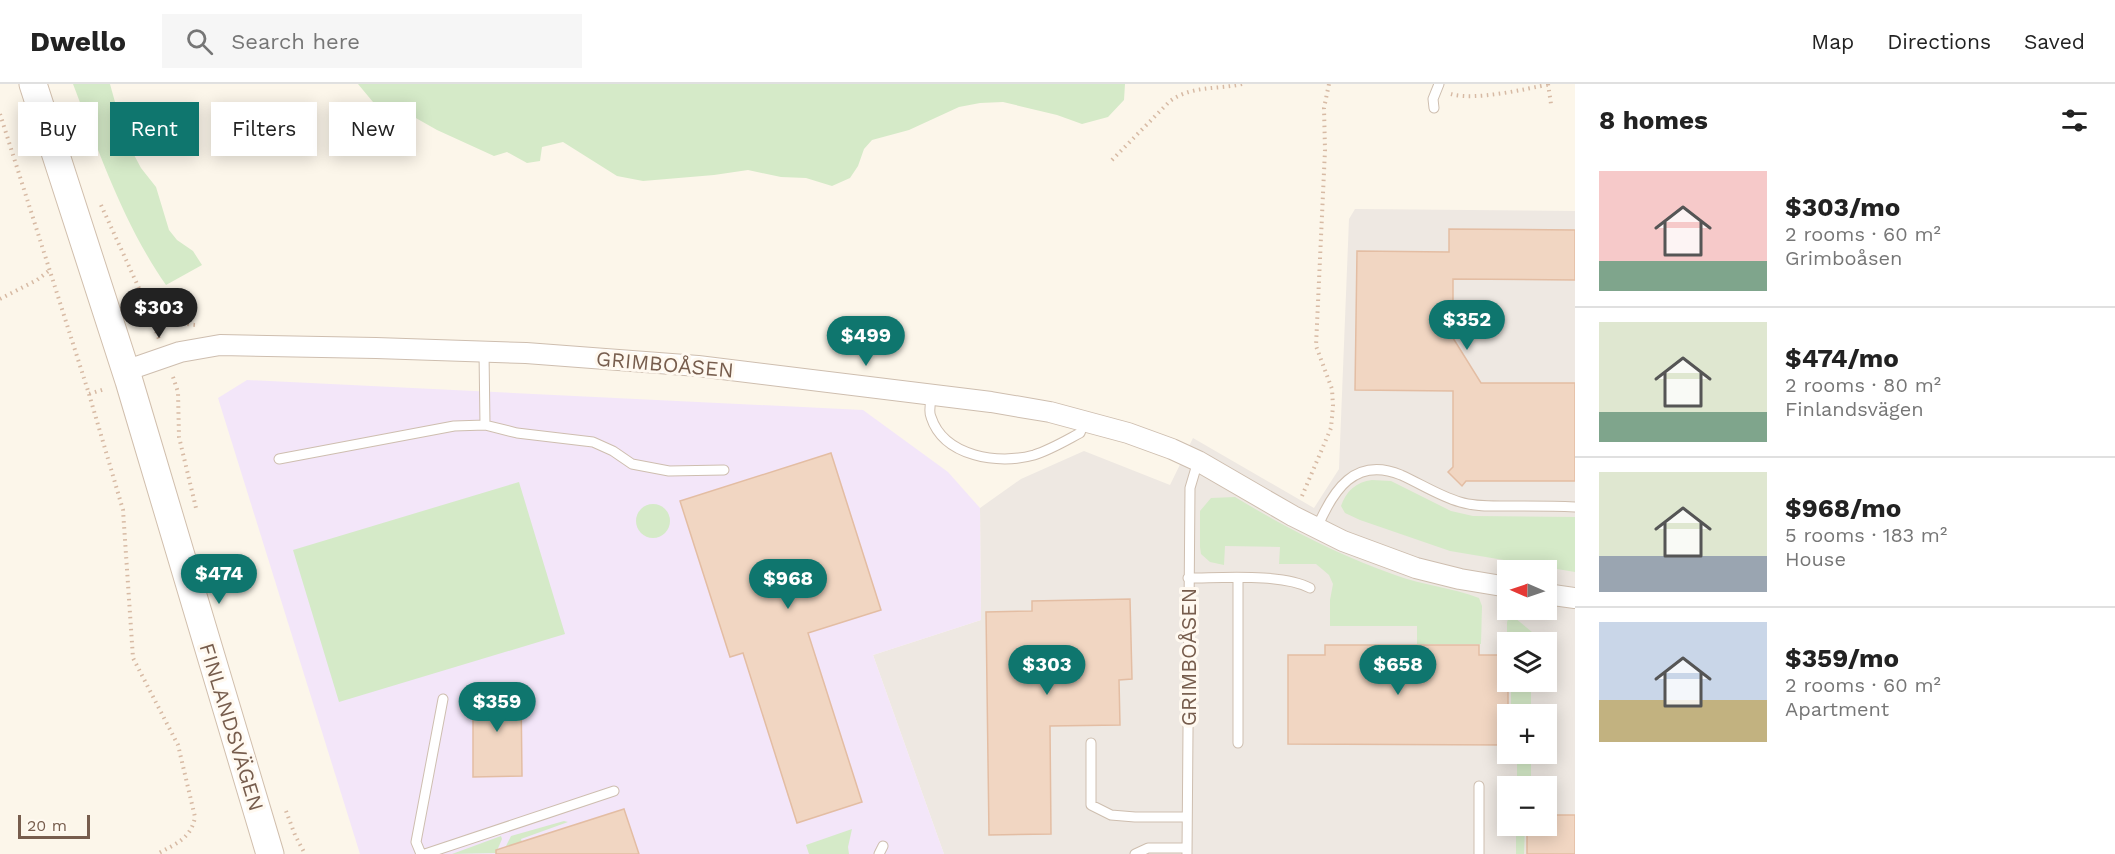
<!DOCTYPE html>
<meta charset="utf-8">
<style>
:root{--surface:#fff;--page:#f6f6f6;--text:#222;--muted:#767676;--line:#e0e0e0;--accent:#0f766e}
body{margin:0;font-family:"Work Sans",sans-serif;background:var(--page);color:var(--text);height:100vh;display:flex;flex-direction:column;font-size:22px;white-space:nowrap}
*{box-sizing:border-box;margin:0}
p{font-size:20px;color:var(--muted)}
.icon{flex:none;width:33px;height:33px;fill:none;stroke:currentColor;stroke-width:2;stroke-linecap:round;stroke-linejoin:round}
.map{position:relative;flex:1;overflow:hidden}
.side{display:flex;flex-direction:column;background:var(--surface);width:540px}
.side>*{flex:none}
.top-card{position:absolute;left:18px;top:18px;width:570px;height:54px;display:flex;gap:12px}
.needle{width:39px;rotate:272deg}
.controls{position:absolute;left:1497px;top:476px;display:grid;gap:12px}
.controls a{display:grid;place-items:center;width:60px;height:60px;border-radius:0px;background:var(--surface);box-shadow:0 3px 15px #0003;font-size:30px}
.scale{position:absolute;left:18px;bottom:15px;width:72px;box-sizing:border-box;padding-left:6px;border:3px solid #775d4d;border-top:0;font-size:16px;line-height:21px;white-space:nowrap;color:#775d4d;-webkit-text-stroke:4px #fff9f0;paint-order:stroke}
.price{position:absolute;translate:-50% -51px;padding:0 14px;border-radius:21px;background:var(--accent);color:#fff;font-size:20px;line-height:39px;filter:drop-shadow(0 2px 3px #0008)}
.price::after{content:'';position:absolute;left:50%;top:36px;width:18px;height:14px;margin-left:-9px;background:inherit;clip-path:polygon(0 0,100% 0,50% 100%)}
.price.selected{background:#222;color:#fff}
ul{padding:0;list-style:none}
li{display:flex;align-items:center;gap:18px;height:150px;padding:0 24px}
li+li{border-top:2px solid var(--line)}
li span{display:grid;place-items:center;flex:none;width:168px;height:120px;border-radius:0px;color:#555}
li>.icon{margin-inline-start:auto}
span .icon{width:72px;height:72px;fill:#fffc;stroke-width:1}
li b{font-size:26px}
h2{display:flex;justify-content:space-between;align-items:center;height:72px;padding:0 24px;font-size:26px}
.chip{padding:0 21px;border-radius:0px;background:var(--surface);box-shadow:0 3px 15px #0003;font-size:21px;line-height:54px}
.chip.selected{background:var(--accent);color:#fff}
header{display:flex;align-items:center;gap:36px;box-sizing:border-box;height:84px;padding:0 30px;background:var(--surface);border-bottom:2px solid var(--line)}
header strong{font-size:28px}
nav{display:flex;gap:33px;margin-inline-start:auto;font-size:21px}
.search{width:420px;height:54px;background:var(--page);display:flex;align-items:center;gap:15px;box-sizing:border-box;padding:0 21px;border-radius:0px;color:var(--muted);font-size:22px}
main{display:flex;flex:1;min-height:0}
.map>svg:first-child{display:block}
.industrial{fill:#eee8e2;fill-rule:evenodd}
.education{fill:#f3e6f9}
.green{fill:#d5eac8}
.building{fill:#f1d6c2;stroke:#e3bda3;stroke-width:1.5}
.lines{fill:none;stroke-linecap:round;stroke-linejoin:round}
.lane-casing{stroke:#cebeaf;stroke-width:11}
.street-casing{stroke:#cebeaf;stroke-width:22}
.secondary-casing{stroke:#d1bfad;stroke-width:29}
.path{stroke:#d7baa4;stroke-width:4;stroke-dasharray:1.5 4.5;stroke-linecap:butt}
.lane{stroke:#fff;stroke-width:9}
.street{stroke:#fff;stroke-width:20}
.secondary{stroke:#fff;stroke-width:27}
.labels{text-anchor:middle;dominant-baseline:central;stroke-width:6;stroke-linejoin:round;paint-order:stroke}
.street-label{font-size:21px;fill:#775d4d;stroke:#fff9f0}
</style>
<header>
<strong>Dwello</strong>
<div class="search"><svg class="icon" aria-label="search" viewBox="0 0 24 24"><circle cx="10" cy="10" r="6"/><path d="M15 15l6 6"/></svg>Search here</div>
<nav><a>Map</a><a>Directions</a><a>Saved</a></nav>
</header>
<main>
<div class="map">
<svg width="1575" height="770" viewBox="0 0 1575 770">
<rect width="100%" height="100%" fill="#fcf6ea"/>
<path class="industrial" d="M 1355,125 L 1575,127 L 1575,770 L 944,770 L 873,571 L 981,536 L 980,424 L 1021,395 L 1084,367 L 1170,401 L 1193,354 L 1314,424 L 1339,385 L 1349,135 ZM 1508,486 L 1546,486 L 1546,525 L 1508,525 ZM 1508,558 L 1546,558 L 1546,597 L 1508,597 ZM 1508,630 L 1546,630 L 1546,669 L 1508,669 ZM 1508,702 L 1546,702 L 1546,741 L 1508,741 Z"/>
<path class="education" d="M 247,296 L 863,326 L 948,388 L 980,424 L 981,536 L 873,571 L 944,770 L 360,770 L 218,314 Z"/>
<path class="green" d="M 73,0 L 110,0 L 125,54 L 141,84 L 156,103 L 169,146 L 177,156 L 193,167 L 202,181 L 166,201 C 124,141 99,68 73,0 Z
M 358,0 L 1125,0 L 1124,16 L 1108,33 L 1082,40 L 1057,31 L 1003,18 L 980,19 L 959,23 L 909,46 L 872,56 L 864,65 L 858,82 L 850,94 L 832,102 L 806,94 L 781,93 L 748,86 L 714,91 L 643,97 L 617,92 L 563,58 L 542,63 L 540,77 L 527,79 L 507,68 L 494,72 L 437,46 L 407,29 L 389,30 L 373,18 Z
M 1372,396 L 1391,397 L 1451,427 L 1473,432 L 1575,433 L 1575,488 L 1450,467 L 1360,436 L 1345,429 L 1341,422 C 1346,407 1356,398 1372,396 Z
M 519,398 L 565,550 L 339,618 L 293,466 Z
M 1235,413 C 1286,444 1339,471 1395,491 C 1422,501 1453,504 1479,514 L 1482,522 L 1481,560 L 1417,560 L 1417,542 L 1330,542 L 1330,516 L 1333,500 L 1329,491 L 1316,480 L 1279,480 L 1280,463 L 1225,462 L 1224,481 L 1210,478 L 1201,470 L 1200,463 L 1200,427 L 1211,414 Z
M636 437a17 17 0 1 1 34 0a17 17 0 1 1-34 0Z
M 1509,533 L 1515,534 L 1532,548 L 1532,558 L 1508,558 L 1507,563 L 1507,538 Z
M 1511,597 L 1531,597 L 1531,630 L 1520,630 L 1520,625 L 1511,625 Z
M 1517,669 L 1531,669 L 1531,702 L 1517,702 Z
M 564,737 L 568,738 L 521,755 L 526,770 L 503,768 L 511,752 Z
M 1516,741 L 1525,741 L 1524,770 L 1516,770 Z
M 852,745 L 848,763 L 849,770 L 809,770 L 806,761 Z
M 501,752 L 502,755 L 496,769 L 452,770 Z"/>
<path class="building" d="M 1449,145 L 1575,146 L 1575,196 L 1453,195 L 1453,254 L 1481,299 L 1575,299 L 1575,397 L 1466,397 L 1462,402 L 1448,388 L 1453,383 L 1453,307 L 1355,306 L 1357,167 L 1449,168 Z
M 831,369 L 881,526 L 808,549 L 862,718 L 797,739 L 743,569 L 730,573 L 680,417 Z
M 1130,515 L 1132,595 L 1119,596 L 1120,641 L 1050,642 L 1051,750 L 989,751 L 986,528 L 1032,527 L 1032,517 Z
M 1325,561 L 1479,561 L 1479,571 L 1508,571 L 1508,661 L 1288,660 L 1288,571 L 1325,571 Z
M 473,606 L 521,606 L 522,692 L 473,693 Z
M 624,725 L 639,770 L 496,770 L 496,766 Z
M 1546,731 L 1575,731 L 1575,770 L 1527,770 L 1527,741 L 1546,741 Z"/>
<g class="lines">
<g class="lane-casing">
<path id="lane" d="M 1434,24 L 1433,15 L 1439,0
M 484,268 L 485,341
M 932,310 C 931,317 928,327 931,333 C 944,373 999,381 1034,371 C 1050,366 1065,357 1080,349 L 1085,336
M 279,375 L 454,342 L 485,341 L 517,349 L 593,358 L 613,367 L 632,380 L 669,387 L 724,386
M 1317,444 C 1333,406 1355,372 1401,391 C 1421,400 1439,412 1460,418 C 1476,423 1494,422 1510,422 C 1532,422 1553,422 1575,423
M 1188,494 C 1221,494 1282,489 1310,504
M 1238,494 L 1238,659
M 1091,659 L 1091,721 L 1111,731 L 1135,733 L 1187,733
M 421,770 L 416,758 L 443,615
M 425,770 L 614,707
M 879,770 L 883,762
M 1135,770 L 1148,764 L 1187,764
M 1187,770 L 1190,404 L 1198,377
M 1479,770 L 1479,702"/>
</g>
<g class="street-casing">
<path id="street" d="M 125,287 L 180,268 L 220,261 L 376,264 L 526,269 L 698,282 L 991,318 L 1050,328 L 1128,349 L 1172,365 L 1198,377 L 1293,432 L 1343,457 L 1416,484 L 1460,495 L 1508,503
M 1546,510 L 1575,514"/>
</g>
<g class="secondary-casing">
<path id="secondary" d="M 33,0 L 129,297 L 270,770"/>
</g>
<path class="path" d="M 1548,0 L 1551,20
M 1451,10 C 1476,17 1525,5 1551,0
M 0,30 L 89,310 L 105,305
M 1112,76 L 1170,17 C 1193,1 1216,6 1242,0
M 101,121 L 143,213 L 159,255
M 0,215 L 37,196 L 50,186
M 152,237 C 167,233 180,240 196,241
M 173,293 L 178,308 L 179,353 L 196,424
M 89,310 L 123,426 L 133,574 L 178,661 L 195,733 C 191,755 175,760 157,770
M 1302,412 L 1331,344 L 1333,322 L 1332,305 L 1316,262 L 1325,66 L 1324,24 L 1329,0
M 1518,484 L 1532,486
M 286,727 L 295,751 L 305,770"/>
<use href="#lane" class="lane"/>
<use href="#street" class="street"/>
<use href="#secondary" class="secondary"/>
</g>
<g class="labels">
<g class="street-label">
<text transform="translate(665 280) rotate(5)">GRIMBOÅSEN</text>
<text transform="translate(1188 573) rotate(-90)">GRIMBOÅSEN</text>
<text transform="translate(232 643) rotate(73)">FINLANDSVÄGEN</text>
</g>
</g>
</svg>
<div class="controls">
<a><svg class="needle" viewBox="-14 -14 28 28"><path d="M0-13l5 13h-10z" fill="#e53935"/><path d="M0 13l5-13h-10z" fill="#767676"/></svg></a>
<a><svg class="icon" aria-label="layers" viewBox="0 0 24 24"><path d="M12 4l9 5-9 5-9-5zM3 14l9 5 9-5"/></svg></a>
<a>+</a>
<a>−</a>
</div>
<div class="scale">20 m</div>
<b class="price selected" style="left:159px;top:255px">$303</b>
<b class="price" style="left:1467px;top:267px">$352</b>
<b class="price" style="left:866px;top:283px">$499</b>
<b class="price" style="left:219px;top:521px">$474</b>
<b class="price" style="left:788px;top:526px">$968</b>
<b class="price" style="left:1047px;top:612px">$303</b>
<b class="price" style="left:1398px;top:612px">$658</b>
<b class="price" style="left:497px;top:649px">$359</b>
<div class="top-card">
<a class="chip">Buy</a>
<a class="chip selected">Rent</a>
<a class="chip">Filters</a>
<a class="chip">New</a>
</div>
</div>
<section class="side">
<h2>8 homes<svg class="icon" aria-label="filters" viewBox="0 0 24 24"><path d="M4 7h16M4 17h16"/><circle cx="9" cy="7" r="2"/><circle cx="15" cy="17" r="2"/></svg></h2>
<ul>
<li><span style="background:linear-gradient(#f6c9c9 75%,#7fa58c 0)"><svg class="icon" aria-label="home" viewBox="0 0 24 24"><path d="M3 11l9-7 9 7M6 9v11h12V9"/></svg></span><div><b>$303/mo</b><p>2 rooms · 60 m²</p><p>Grimboåsen</p></div></li>
<li><span style="background:linear-gradient(#dfe7d0 75%,#7fa58c 0)"><svg class="icon" aria-label="home" viewBox="0 0 24 24"><path d="M3 11l9-7 9 7M6 9v11h12V9"/></svg></span><div><b>$474/mo</b><p>2 rooms · 80 m²</p><p>Finlandsvägen</p></div></li>
<li><span style="background:linear-gradient(#dfe7d0 70%,#9aa5b1 0)"><svg class="icon" aria-label="home" viewBox="0 0 24 24"><path d="M3 11l9-7 9 7M6 9v11h12V9"/></svg></span><div><b>$968/mo</b><p>5 rooms · 183 m²</p><p>House</p></div></li>
<li><span style="background:linear-gradient(#c9d6e8 65%,#c2b280 0)"><svg class="icon" aria-label="home" viewBox="0 0 24 24"><path d="M3 11l9-7 9 7M6 9v11h12V9"/></svg></span><div><b>$359/mo</b><p>2 rooms · 60 m²</p><p>Apartment</p></div></li>
</ul>
</section>
</main>
